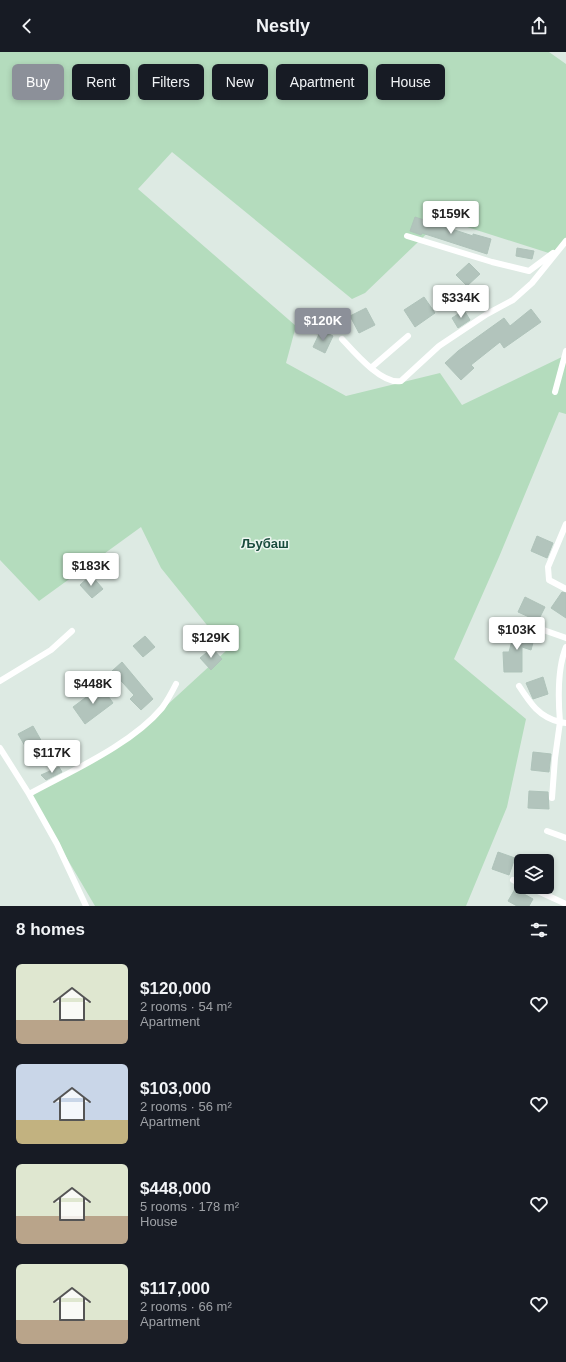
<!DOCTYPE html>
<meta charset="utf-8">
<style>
:root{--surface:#171b24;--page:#20242c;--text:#f1f3f6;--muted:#9ea1a6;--accent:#8c9099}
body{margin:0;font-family:Arial,sans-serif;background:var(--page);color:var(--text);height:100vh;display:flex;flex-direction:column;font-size:15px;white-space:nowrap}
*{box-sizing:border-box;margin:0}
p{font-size:13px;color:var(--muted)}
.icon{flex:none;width:22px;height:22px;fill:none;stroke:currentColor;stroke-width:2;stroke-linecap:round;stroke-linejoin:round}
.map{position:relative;height:854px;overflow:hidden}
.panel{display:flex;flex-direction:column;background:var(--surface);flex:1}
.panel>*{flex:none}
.top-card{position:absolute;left:12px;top:12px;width:542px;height:36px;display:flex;gap:8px}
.tools{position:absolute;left:514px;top:802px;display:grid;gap:8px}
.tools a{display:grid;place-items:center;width:40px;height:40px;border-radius:6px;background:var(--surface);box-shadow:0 2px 6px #0003;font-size:20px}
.price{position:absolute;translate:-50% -34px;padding:0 9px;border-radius:4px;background:#fff;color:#222;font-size:13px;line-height:26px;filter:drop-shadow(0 1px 2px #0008)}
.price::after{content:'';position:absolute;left:50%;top:24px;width:12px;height:9px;margin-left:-6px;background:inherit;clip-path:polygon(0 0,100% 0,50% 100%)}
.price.selected{background:var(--accent);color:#fff}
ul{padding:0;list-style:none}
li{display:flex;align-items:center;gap:12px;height:100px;padding:0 16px}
li span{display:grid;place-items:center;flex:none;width:112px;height:80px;border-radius:6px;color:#555}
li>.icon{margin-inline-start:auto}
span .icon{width:48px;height:48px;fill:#fffc;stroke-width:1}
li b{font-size:17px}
h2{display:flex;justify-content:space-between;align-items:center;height:48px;padding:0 16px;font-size:17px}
.pill{padding:0 14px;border-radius:6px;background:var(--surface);box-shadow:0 2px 6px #0003;font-size:14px;line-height:36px}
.pill.selected{background:var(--accent);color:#fff}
header{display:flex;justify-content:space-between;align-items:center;height:52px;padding:0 16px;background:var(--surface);font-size:18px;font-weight:800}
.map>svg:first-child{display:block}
.green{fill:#b4dcbd}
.building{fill:#b2c4bc;stroke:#afc3ba}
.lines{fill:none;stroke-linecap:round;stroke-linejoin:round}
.service{stroke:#fff;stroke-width:6}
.labels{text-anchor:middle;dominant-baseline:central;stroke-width:3;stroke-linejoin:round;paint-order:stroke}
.neighbourhood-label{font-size:13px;font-weight:bold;fill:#1a4c3d;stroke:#edf6f1}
</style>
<header><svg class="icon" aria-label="back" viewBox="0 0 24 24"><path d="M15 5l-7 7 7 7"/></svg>Nestly<svg class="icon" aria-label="share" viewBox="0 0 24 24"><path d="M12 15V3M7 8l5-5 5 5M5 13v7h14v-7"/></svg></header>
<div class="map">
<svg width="566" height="854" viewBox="0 0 566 854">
<rect width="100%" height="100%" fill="#ddeae3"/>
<path class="green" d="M 0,0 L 549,0 L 566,12 L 566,190 L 555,203 L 442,167 L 365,241 L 352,247 L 172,100 L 138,137 L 296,274 L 286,311 L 346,344 L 440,321 L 462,353 L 566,303 L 566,362 L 559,360 L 499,505 L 454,607 L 526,667 L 507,755 L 466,854 L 95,854 L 29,742 L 90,709 L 141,677 L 227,598 L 161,516 L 141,475 L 39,549 L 0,508 Z"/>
<path class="building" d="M 415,165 L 473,184 L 473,182 L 491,187 L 487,202 L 422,181 L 421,183 L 410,179 Z
M 517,196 L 534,199 L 532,207 L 516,204 Z
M 469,211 L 480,222 L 467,234 L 456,223 Z
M 424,245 L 435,261 L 415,275 L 404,258 Z
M 366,256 L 375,273 L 359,281 L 350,264 Z
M 531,257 L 541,270 L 504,296 L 500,290 L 471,313 L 474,316 L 461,328 L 445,311 L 458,299 L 504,266 L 510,274 Z
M 464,258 L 470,268 L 458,276 L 452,266 Z
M 321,278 L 333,284 L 325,301 L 313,295 Z
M 537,484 L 553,491 L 547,506 L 531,499 Z
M 91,523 L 103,537 L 92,546 L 80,533 Z
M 562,540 L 566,541 L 566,566 L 551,556 Z
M 525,545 L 545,555 L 538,569 L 518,560 Z
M 515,577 L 535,583 L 531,598 L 522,595 L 522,620 L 504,620 L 503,600 L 509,600 Z
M 145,584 L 155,595 L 143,605 L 133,594 Z
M 212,596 L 222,607 L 211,618 L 200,606 Z
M 122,610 L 153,647 L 141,658 L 130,647 L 134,643 L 112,619 Z
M 543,625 L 548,642 L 533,647 L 526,631 Z
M 101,634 L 113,651 L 85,672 L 73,655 Z
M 33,674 L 47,699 L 32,706 L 18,682 Z
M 533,700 L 551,702 L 549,720 L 531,718 Z
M 59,715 L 62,720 L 46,728 L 41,723 Z
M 529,739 L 548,740 L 549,757 L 528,756 Z
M 498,800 L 515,806 L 509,823 L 492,817 Z
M 515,837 L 533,847 L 529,854 L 517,854 L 508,849 Z"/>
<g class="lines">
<path class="service" d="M 407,184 L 492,210 L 529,219 L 553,201
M 342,287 C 354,300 382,333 401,329 L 439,294 L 487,262 L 513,248 L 532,231 L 566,189
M 372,315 L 408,284
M 555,340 L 566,299
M 566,472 L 548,515 L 549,528 L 566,537
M 515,568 L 566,586
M 566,595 C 557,617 558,646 560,670 L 566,671
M 0,629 L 51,598 L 72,579
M 519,634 C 530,651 539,665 560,670 L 555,706 L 552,746
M 0,696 L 29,742 L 57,792 L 86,854
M 29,742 C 71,719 131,693 162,656 C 167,649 172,640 176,632
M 547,779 L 566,786
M 513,828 L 521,832
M 529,835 L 566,852"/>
</g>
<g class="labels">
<g class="neighbourhood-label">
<text x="265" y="491">Љубаш</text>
</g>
</g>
</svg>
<div class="tools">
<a><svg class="icon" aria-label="layers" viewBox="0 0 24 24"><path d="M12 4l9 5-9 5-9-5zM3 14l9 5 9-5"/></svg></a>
</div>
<b class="price" style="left:451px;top:183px">$159K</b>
<b class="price" style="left:461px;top:267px">$334K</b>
<b class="price selected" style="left:323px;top:290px">$120K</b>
<b class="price" style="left:91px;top:535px">$183K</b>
<b class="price" style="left:517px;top:599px">$103K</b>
<b class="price" style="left:211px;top:607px">$129K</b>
<b class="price" style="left:93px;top:653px">$448K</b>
<b class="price" style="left:52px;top:722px">$117K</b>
<div class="top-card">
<a class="pill selected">Buy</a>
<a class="pill">Rent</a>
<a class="pill">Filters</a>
<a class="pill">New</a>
<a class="pill">Apartment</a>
<a class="pill">House</a>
</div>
</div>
<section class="panel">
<h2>8 homes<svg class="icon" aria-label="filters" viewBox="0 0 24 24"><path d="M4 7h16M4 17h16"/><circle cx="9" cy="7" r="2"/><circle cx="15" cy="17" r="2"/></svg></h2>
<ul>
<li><span style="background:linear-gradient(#dfe7d0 70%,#b9a48a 0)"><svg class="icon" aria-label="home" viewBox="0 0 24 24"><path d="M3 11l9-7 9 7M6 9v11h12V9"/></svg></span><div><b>$120,000</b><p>2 rooms · 54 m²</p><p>Apartment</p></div><svg class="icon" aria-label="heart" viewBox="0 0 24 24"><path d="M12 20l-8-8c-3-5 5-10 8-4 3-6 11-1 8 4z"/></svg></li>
<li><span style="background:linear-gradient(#c9d6e8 70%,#c2b280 0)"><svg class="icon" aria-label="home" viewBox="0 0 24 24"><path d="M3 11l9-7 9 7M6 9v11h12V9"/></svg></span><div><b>$103,000</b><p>2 rooms · 56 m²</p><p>Apartment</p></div><svg class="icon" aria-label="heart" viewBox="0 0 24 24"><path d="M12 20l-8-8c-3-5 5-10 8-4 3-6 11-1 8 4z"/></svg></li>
<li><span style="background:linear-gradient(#dfe7d0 65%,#b9a48a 0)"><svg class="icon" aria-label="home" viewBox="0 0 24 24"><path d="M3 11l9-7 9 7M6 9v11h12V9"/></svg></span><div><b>$448,000</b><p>5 rooms · 178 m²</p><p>House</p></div><svg class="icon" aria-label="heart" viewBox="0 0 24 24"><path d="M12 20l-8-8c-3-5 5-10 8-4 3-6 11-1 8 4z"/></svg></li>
<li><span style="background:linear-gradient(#dfe7d0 70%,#b9a48a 0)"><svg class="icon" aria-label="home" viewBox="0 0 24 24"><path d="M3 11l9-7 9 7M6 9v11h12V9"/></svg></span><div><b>$117,000</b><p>2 rooms · 66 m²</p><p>Apartment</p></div><svg class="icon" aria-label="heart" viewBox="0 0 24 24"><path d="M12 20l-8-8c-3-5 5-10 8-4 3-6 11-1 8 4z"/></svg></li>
</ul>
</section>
